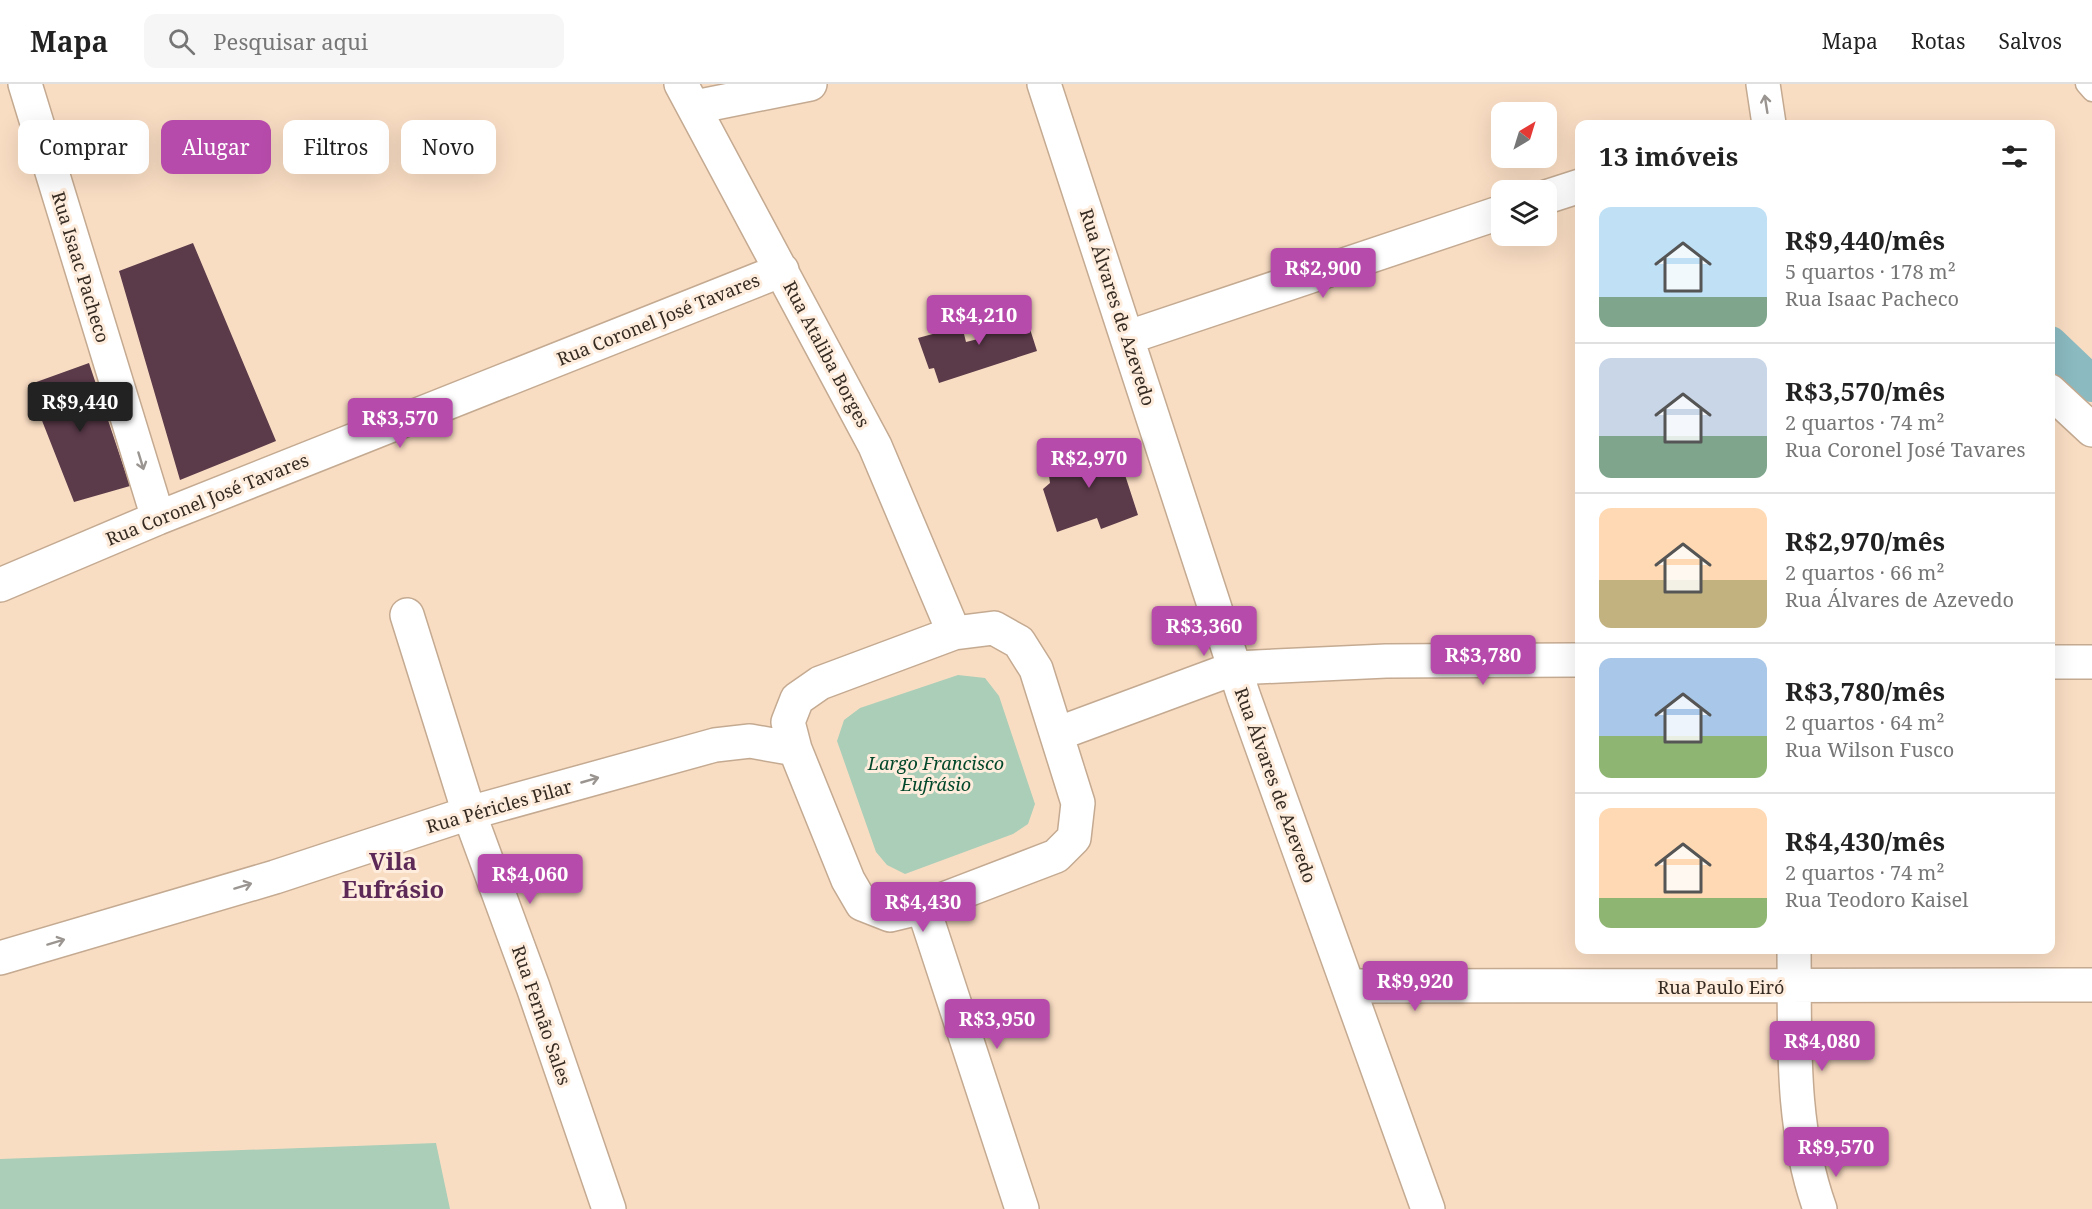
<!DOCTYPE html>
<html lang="pt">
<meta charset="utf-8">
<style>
:root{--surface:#fff;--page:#f6f6f6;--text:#222;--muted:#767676;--line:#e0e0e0;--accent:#b74bab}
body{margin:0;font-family:"Noto Serif",serif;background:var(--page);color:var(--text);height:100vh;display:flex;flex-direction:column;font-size:22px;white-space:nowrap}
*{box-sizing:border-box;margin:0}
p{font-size:20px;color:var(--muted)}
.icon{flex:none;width:33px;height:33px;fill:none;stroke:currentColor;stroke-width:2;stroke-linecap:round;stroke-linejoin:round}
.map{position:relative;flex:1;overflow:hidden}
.details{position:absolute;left:1575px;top:36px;width:480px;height:834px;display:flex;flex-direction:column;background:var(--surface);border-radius:12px;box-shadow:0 6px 24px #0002}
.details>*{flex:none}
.hud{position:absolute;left:18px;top:36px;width:570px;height:54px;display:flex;gap:12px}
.needle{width:39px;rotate:38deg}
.fabs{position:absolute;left:1491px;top:18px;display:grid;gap:12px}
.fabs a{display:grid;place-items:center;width:66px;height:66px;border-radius:12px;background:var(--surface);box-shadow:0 6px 24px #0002;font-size:30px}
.price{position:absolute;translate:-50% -51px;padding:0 14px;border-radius:6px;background:var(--accent);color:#fff;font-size:20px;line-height:39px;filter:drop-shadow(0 2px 3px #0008)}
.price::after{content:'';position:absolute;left:50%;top:36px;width:18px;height:14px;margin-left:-9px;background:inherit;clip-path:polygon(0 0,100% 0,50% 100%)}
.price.current{background:#222;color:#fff}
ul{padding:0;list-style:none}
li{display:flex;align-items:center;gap:18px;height:150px;padding:0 24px}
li+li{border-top:2px solid var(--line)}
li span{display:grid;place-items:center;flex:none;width:168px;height:120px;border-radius:12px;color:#555}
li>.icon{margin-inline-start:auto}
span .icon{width:72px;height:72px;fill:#fffc;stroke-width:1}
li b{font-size:26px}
h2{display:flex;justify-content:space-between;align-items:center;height:72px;padding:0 24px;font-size:26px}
.chip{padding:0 21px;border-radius:12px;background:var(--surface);box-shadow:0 6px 24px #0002;font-size:21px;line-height:54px}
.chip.current{background:var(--accent);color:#fff}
header{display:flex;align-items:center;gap:36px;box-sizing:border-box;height:84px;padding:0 30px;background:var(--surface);border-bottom:2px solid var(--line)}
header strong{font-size:28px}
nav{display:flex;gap:33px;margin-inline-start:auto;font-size:21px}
.search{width:420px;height:54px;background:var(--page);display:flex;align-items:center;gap:15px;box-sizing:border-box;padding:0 21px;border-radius:12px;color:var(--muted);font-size:22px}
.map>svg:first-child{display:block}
.green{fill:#aaceb8}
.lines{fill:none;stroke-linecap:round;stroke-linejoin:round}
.canal{stroke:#8bbac1;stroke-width:36}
.building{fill:#5b3a49}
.lane-casing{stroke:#c4aa91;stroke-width:21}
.street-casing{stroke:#c4aa91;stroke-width:36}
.lane{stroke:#fff;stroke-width:18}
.street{stroke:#fff;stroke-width:33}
.oneway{stroke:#9a9590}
.labels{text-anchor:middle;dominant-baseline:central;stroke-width:6;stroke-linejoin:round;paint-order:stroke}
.street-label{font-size:18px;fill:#362b22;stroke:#feeddd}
.park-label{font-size:18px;font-style:italic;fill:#02472a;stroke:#feeddd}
.district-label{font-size:24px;font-weight:bold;fill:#5d2957;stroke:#feeddd}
</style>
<header>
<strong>Mapa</strong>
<div class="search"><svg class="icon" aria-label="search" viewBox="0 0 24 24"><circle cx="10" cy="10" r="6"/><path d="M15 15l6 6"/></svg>Pesquisar aqui</div>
<nav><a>Mapa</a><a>Rotas</a><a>Salvos</a></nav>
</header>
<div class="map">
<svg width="2092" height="1125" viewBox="0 0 2092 1125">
<rect width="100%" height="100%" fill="#f9ddc3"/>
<path class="green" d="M 958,591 L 985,594 L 999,612 L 1035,720 L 1028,740 L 1013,750 L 905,790 L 887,781 L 876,768 L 837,657 L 844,636 L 860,624 Z
M 436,1059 L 450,1125 L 0,1125 L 0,1075 Z"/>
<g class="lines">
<path class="canal" d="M 2050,260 L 2092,300"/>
</g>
<path class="building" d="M 193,159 L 276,357 L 180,396 L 119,187 Z
M 1023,223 L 1037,267 L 939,299 L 934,284 L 929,285 L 918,254 L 962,242 L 966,258 L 982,254 L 977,238 Z
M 89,279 L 130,402 L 74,418 L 28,301 Z
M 1114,357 L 1138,431 L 1101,445 L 1097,434 L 1057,448 L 1043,405 L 1050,399 L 1047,378 Z"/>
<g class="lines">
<g class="lane-casing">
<path id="lane" d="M 2085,0 L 2092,8"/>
</g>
<g class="street-casing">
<path id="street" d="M 25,0 L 158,434
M 681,0 L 875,362 L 954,549
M 1044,0 L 1244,613 L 1428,1125
M 1763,0 L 1769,40
M 695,23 L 810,0
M 1546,113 L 1580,102
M 1129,253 L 1502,128
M 2050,307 L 2092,346
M 0,501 L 158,434 L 782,186
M 407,531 L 469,729 L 533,903 L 609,1125
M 994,544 L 1019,558 L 1036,585 L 1078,719 L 1074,754 L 1056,772 L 923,823 L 890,831 L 862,820 L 848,796 L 795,665 L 788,638 L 797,615 L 820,599 L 954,549 Z
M 2050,578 L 2092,578
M 1057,650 L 1235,584 L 1386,577 L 1580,576
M 923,823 L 1022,1125
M 1794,866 C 1795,953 1790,1042 1820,1125
M 0,874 L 275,793 L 469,729 L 715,661 L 750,657 L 795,665
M 1349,902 L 2092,901"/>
</g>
<use href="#lane" class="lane"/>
<use href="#street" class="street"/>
</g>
<defs><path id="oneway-shaft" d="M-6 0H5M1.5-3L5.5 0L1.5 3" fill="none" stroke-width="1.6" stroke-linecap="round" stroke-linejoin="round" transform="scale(1.5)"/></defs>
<g class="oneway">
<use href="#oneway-shaft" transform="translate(1766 20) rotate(-99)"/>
<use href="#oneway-shaft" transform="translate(141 377) rotate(73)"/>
<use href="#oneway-shaft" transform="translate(590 696) rotate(-16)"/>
<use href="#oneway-shaft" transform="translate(243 802) rotate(-17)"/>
<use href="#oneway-shaft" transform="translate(56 858) rotate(-17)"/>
</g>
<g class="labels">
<g class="street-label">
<text transform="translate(81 183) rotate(73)">Rua Isaac Pacheco</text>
<text transform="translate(1118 223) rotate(72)">Rua Álvares de Azevedo</text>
<text transform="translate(658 235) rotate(-22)">Rua Coronel José Tavares</text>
<text transform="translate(827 270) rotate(62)">Rua Ataliba Borges</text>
<text transform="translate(207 415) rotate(-22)">Rua Coronel José Tavares</text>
<text transform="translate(1276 701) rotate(70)">Rua Álvares de Azevedo</text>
<text transform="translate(499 722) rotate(-16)">Rua Péricles Pilar</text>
<text x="1721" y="903">Rua Paulo Eiró</text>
<text transform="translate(542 931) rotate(71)">Rua Fernão Sales</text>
</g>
<g class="park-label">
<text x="936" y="679">Largo Francisco<tspan x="936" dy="21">Eufrásio</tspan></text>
</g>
<g class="district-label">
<text x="393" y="776">Vila<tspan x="393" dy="28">Eufrásio</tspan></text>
</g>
</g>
</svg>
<div class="fabs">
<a><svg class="needle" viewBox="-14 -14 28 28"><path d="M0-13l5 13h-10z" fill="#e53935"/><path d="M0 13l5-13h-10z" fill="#767676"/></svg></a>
<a><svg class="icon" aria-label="layers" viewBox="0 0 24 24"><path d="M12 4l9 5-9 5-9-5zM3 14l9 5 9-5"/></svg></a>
</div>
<b class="price" style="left:1323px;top:215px">R$2,900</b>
<b class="price" style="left:979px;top:262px">R$4,210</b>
<b class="price current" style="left:80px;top:349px">R$9,440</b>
<b class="price" style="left:400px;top:365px">R$3,570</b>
<b class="price" style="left:1089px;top:405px">R$2,970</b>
<b class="price" style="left:1204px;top:573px">R$3,360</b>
<b class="price" style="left:1483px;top:602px">R$3,780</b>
<b class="price" style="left:530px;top:821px">R$4,060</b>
<b class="price" style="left:923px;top:849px">R$4,430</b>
<b class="price" style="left:1415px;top:928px">R$9,920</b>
<b class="price" style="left:997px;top:966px">R$3,950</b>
<b class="price" style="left:1822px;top:988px">R$4,080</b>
<b class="price" style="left:1836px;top:1094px">R$9,570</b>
<div class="hud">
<a class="chip">Comprar</a>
<a class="chip current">Alugar</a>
<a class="chip">Filtros</a>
<a class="chip">Novo</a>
</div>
<section class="details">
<h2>13 imóveis<svg class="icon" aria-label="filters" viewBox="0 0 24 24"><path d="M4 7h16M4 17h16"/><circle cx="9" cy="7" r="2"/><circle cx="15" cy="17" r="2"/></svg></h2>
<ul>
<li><span style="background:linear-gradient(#bfe0f5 75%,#7fa58c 0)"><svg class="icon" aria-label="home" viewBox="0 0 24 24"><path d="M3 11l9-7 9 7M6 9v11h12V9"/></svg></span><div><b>R$9,440/mês</b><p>5 quartos · 178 m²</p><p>Rua Isaac Pacheco</p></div></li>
<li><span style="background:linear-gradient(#c9d6e8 65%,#7fa58c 0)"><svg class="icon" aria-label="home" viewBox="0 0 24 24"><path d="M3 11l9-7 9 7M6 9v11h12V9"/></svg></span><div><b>R$3,570/mês</b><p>2 quartos · 74 m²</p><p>Rua Coronel José Tavares</p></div></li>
<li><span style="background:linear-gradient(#ffd9b3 60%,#c2b280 0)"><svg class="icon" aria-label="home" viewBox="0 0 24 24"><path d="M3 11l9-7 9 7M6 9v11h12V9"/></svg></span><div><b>R$2,970/mês</b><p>2 quartos · 66 m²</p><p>Rua Álvares de Azevedo</p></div></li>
<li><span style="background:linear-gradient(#a9c7e8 65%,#8fb573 0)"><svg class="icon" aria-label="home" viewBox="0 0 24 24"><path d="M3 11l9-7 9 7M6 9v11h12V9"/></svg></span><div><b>R$3,780/mês</b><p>2 quartos · 64 m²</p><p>Rua Wilson Fusco</p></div></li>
<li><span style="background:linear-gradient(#ffd9b3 75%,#8fb573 0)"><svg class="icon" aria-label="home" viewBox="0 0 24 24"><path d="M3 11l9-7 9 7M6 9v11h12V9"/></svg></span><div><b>R$4,430/mês</b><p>2 quartos · 74 m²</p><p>Rua Teodoro Kaisel</p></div></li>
</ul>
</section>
</div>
